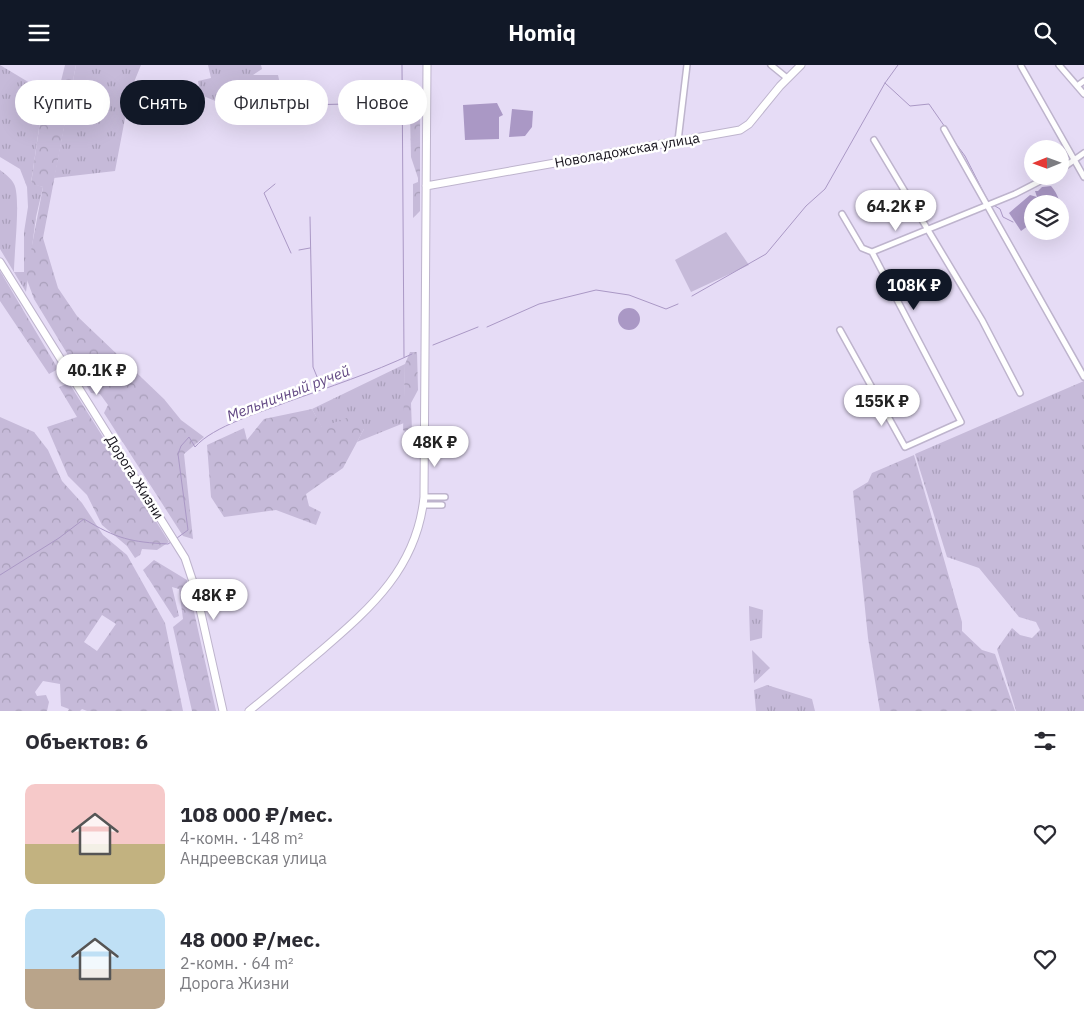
<!DOCTYPE html>
<html lang="ru">
<meta charset="utf-8">
<style>
:root{--surface:#fff;--page:#f7f7f7;--text:#2b2b33;--muted:#7c7c81;--accent:#111827}
body{margin:0;font-family:"IBM Plex Sans",sans-serif;background:var(--page);color:var(--text);height:100vh;display:flex;flex-direction:column;font-size:19px;white-space:nowrap}
*{box-sizing:border-box;margin:0}
p{font-size:16px;color:var(--muted)}
.icon{flex:none;width:28px;height:28px;fill:none;stroke:currentColor;stroke-width:2;stroke-linecap:round;stroke-linejoin:round}
.map{position:relative;height:646px;overflow:hidden}
.drawer{display:flex;flex-direction:column;background:var(--surface);flex:1}
.drawer>*{flex:none}
.banner{position:absolute;left:15px;top:15px;width:500px;height:45px;display:flex;gap:10px}
.needle{width:32px;rotate:269deg}
.fabs{position:absolute;left:1024px;top:75px;display:grid;gap:10px}
.fabs a{display:grid;place-items:center;width:45px;height:45px;border-radius:50%;background:var(--surface);box-shadow:0 5px 20px #0002;font-size:25px}
.price{position:absolute;translate:-50% -42px;padding:0 11px;border-radius:18px;background:#fff;color:#222;font-size:16px;line-height:32px;filter:drop-shadow(0 1px 2px #0008)}
.price::after{content:'';position:absolute;left:50%;top:30px;width:15px;height:11px;margin-left:-8px;background:inherit;clip-path:polygon(0 0,100% 0,50% 100%)}
.price.on{background:var(--accent);color:#fff}
ul{padding:0;list-style:none}
li{display:flex;align-items:center;gap:15px;height:125px;padding:0 25px}
li span{display:grid;place-items:center;flex:none;width:140px;height:100px;border-radius:10px;color:#555}
li>.icon{margin-inline-start:auto}
span .icon{width:60px;height:60px;fill:#fffc;stroke-width:1}
li b{font-size:21px}
h2{display:flex;justify-content:space-between;align-items:center;height:60px;padding:0 25px;font-size:21px}
.chip{padding:0 18px;border-radius:22px;background:var(--surface);box-shadow:0 5px 20px #0002;font-size:18px;line-height:45px}
.chip.on{background:var(--accent);color:#fff}
header{display:flex;justify-content:space-between;align-items:center;height:65px;padding:0 25px;background:var(--accent);color:#fff;font-size:22px;font-weight:800}
.map>svg:first-child{display:block}
.grass{fill:url(#grass-tufts)}
.forest{fill:url(#forest-crowns);fill-rule:evenodd}
.green{fill:#c6bad9}
.water{fill:#aa98c5}
.lines{fill:none;stroke-linecap:round;stroke-linejoin:round}
.stream{stroke:#aa98c5;stroke-width:1}
.street-casing{stroke:#beb4cd;stroke-width:8}
.secondary-casing{stroke:#beb4cd;stroke-width:9}
.street{stroke:#fff;stroke-width:5}
.secondary{stroke:#fff;stroke-width:7}
.labels{text-anchor:middle;dominant-baseline:central;stroke-width:5;stroke-linejoin:round;paint-order:stroke}
.street-label{font-size:14px;fill:#16131c;stroke:#fff}
.water-label{font-size:15px;font-style:italic;fill:#634984;stroke:#fff}
</style>
<header><svg class="icon" aria-label="menu" viewBox="0 0 24 24"><path d="M4 6h16M4 12h16M4 18h16"/></svg>Homiq<svg class="icon" aria-label="search" viewBox="0 0 24 24"><circle cx="10" cy="10" r="6"/><path d="M15 15l6 6"/></svg></header>
<div class="map">
<svg width="1084" height="646" viewBox="0 0 1084 646">
<defs>
<pattern id="grass-tufts" width="24" height="20" patternUnits="userSpaceOnUse" patternTransform="scale(1.25)"><rect width="24" height="20" fill="#c6bad9"/><path d="M3 7l-1-3M5 7V3M7 7l1-3M15 17l-1-3M17 17v-4M19 17l1-3" fill="none" stroke="#a99fba"/></pattern>
<pattern id="forest-crowns" width="20" height="18" patternUnits="userSpaceOnUse" patternTransform="scale(1.25)"><rect width="20" height="18" fill="#c6bad9"/><path d="M2 6a3 3 0 1 1 6 0M12 15a3 3 0 1 1 6 0" fill="none" stroke="#a99fba"/></pattern>
</defs>
<rect width="100%" height="100%" fill="#e6dcf6"/>
<path class="grass" d="M 0,0 L 50,30 L 43,36 L 31,118 L 43,122 L 36,152 L 26,227 L 0,184 L 0,105 C 5,109 11,113 14,119 C 21,132 14,188 14,207 L 24,207 L 24,167 L 28,142 L 27,122 L 20,104 L 0,92 Z
M 76,0 L 141,0 L 130,27 L 115,106 L 54,113 Z
M 208,0 L 261,0 L 262,4 L 253,10 L 278,10 L 280,19 L 270,27 L 269,34 L 285,36 L 285,47 L 232,43 L 201,30 L 198,16 L 211,13 Z
M 405,299 L 404,358 L 357,377 L 364,364 L 322,363 L 312,344 Z
M 1084,316 L 1084,646 L 1016,646 L 997,584 L 1012,563 L 1020,570 L 1032,573 L 1040,565 L 1036,557 L 1019,552 L 979,503 L 947,492 L 915,389 Z
M 749,541 L 763,545 L 762,573 L 750,576 Z
M 752,585 L 770,603 L 754,618 Z
M 767,620 L 812,634 L 815,646 L 756,646 L 754,625 Z"/>
<path class="forest" d="M 65,0 L 76,0 L 43,173 L 58,223 L 77,251 L 164,334 L 181,355 L 204,372 L 184,389 L 193,474 L 183,471 L 104,348 L 108,340 L 100,329 L 91,328 L 34,234 L 26,212 L 43,122 L 31,119 L 43,36 L 59,24 Z
M 418,40 L 420,40 L 420,146 L 413,153 L 413,119 L 418,117 L 418,113 L 411,92 L 410,50 Z
M 0,206 L 58,304 L 49,309 L 0,236 Z
M 410,287 L 417,287 L 418,325 L 411,338 L 412,366 L 408,369 L 403,365 L 405,299 Z
M 69,318 L 169,477 L 157,485 L 142,484 L 140,490 L 135,493 L 127,481 L 102,460 L 87,430 L 68,411 L 47,362 L 77,352 L 59,322 Z
M 312,344 L 322,362 L 355,350 L 364,364 L 343,403 L 306,429 L 309,441 L 321,447 L 316,460 L 276,445 L 224,452 L 211,432 L 207,380 L 244,363 L 247,375 L 264,354 Z
M 0,352 L 34,367 L 48,385 L 62,416 L 82,438 L 103,470 L 127,490 L 165,558 L 183,646 L 87,646 L 82,644 L 80,646 L 68,646 L 69,644 L 61,641 L 60,619 L 43,616 L 35,627 L 37,631 L 46,630 L 49,637 L 47,646 L 0,646 ZM 102,550 L 116,559 L 97,586 L 84,577 Z
M 914,390 L 962,557 L 962,566 L 982,585 L 995,589 L 1015,646 L 880,646 L 868,573 L 853,426 L 868,417 L 872,408 Z
M 154,495 L 187,515 L 216,646 L 192,646 L 173,562 L 183,554 L 179,524 L 172,522 L 179,551 L 174,553 L 143,505 Z"/>
<path class="green" d="M 726,167 L 749,200 L 691,227 L 675,195 Z"/>
<path class="water" d="M 497,38 L 503,50 L 499,52 L 499,74 L 465,75 L 463,40 Z
M 512,44 L 533,46 L 532,62 L 525,71 L 509,72 Z
M 1051,121 C 1059,130 1061,141 1063,152 L 1060,156 L 1060,139 L 1032,139 L 1032,158 L 1021,166 L 1009,148 L 1030,130 L 1037,132 L 1035,126 L 1038,126 L 1042,122 Z
M618 254a11 11 0 1 1 22 0a11 11 0 1 1-22 0Z"/>
<g class="lines">
<path class="stream" d="M 402,0 L 404,292
M 885,18 L 910,41 L 929,39 L 945,62
M 301,40 L 394,38 L 401,42
M 951,72 L 965,91 L 988,136
M 275,119 L 264,128 L 291,188
M 995,141 L 1000,144 L 1003,152 L 1013,157
M 310,152 L 313,302 L 322,324
M 299,185 L 310,183
M 692,231 L 766,189 L 806,141 L 825,124 L 885,18 L 898,0
M 487,262 L 539,239 L 596,225 L 629,230 L 666,244 L 678,239
M 433,280 L 478,262
M 177,473 L 188,465 L 178,389 L 181,381 L 189,372 L 195,382 C 213,361 262,347 287,337 C 329,322 372,308 412,289
M 0,510 L 59,473 L 84,454 C 117,474 131,477 168,479 L 171,477"/>
<g class="street-casing">
<path id="street" d="M 771,0 L 787,13
M 1059,0 L 1084,29
M 1021,1 L 1084,112
M 1077,21 L 1084,16
M 944,64 L 1084,312
M 874,75 L 982,255 L 1020,328
M 678,76 L 687,0
M 1060,105 L 1084,88
M 872,187 L 1015,129 L 1050,111
M 840,265 L 905,382 L 961,357 L 872,187 L 862,183 L 842,149
M 424,432 L 445,432
M 423,440 L 442,440"/>
</g>
<g class="secondary-casing">
<path id="secondary" d="M 426,121 L 740,65 L 749,59 L 780,21 L 801,0
M 0,197 L 185,493 L 196,526 L 223,646
M 249,646 C 274,626 298,605 322,585 C 372,542 417,502 424,432 L 427,0"/>
</g>
<use href="#street" class="street"/>
<use href="#secondary" class="secondary"/>
</g>
<g class="labels">
<g class="street-label">
<text transform="translate(627 85) rotate(-10)">Новоладожская улица</text>
<text transform="translate(135 412) rotate(58)">Дорога Жизни</text>
</g>
<g class="water-label">
<text transform="translate(288 328) rotate(-21)">Мельничный ручей</text>
</g>
</g>
</svg>
<div class="fabs">
<a><svg class="needle" viewBox="-14 -14 28 28"><path d="M0-13l5 13h-10z" fill="#e53935"/><path d="M0 13l5-13h-10z" fill="#7c7c81"/></svg></a>
<a><svg class="icon" aria-label="layers" viewBox="0 0 24 24"><path d="M12 4l9 5-9 5-9-5zM3 14l9 5 9-5"/></svg></a>
</div>
<b class="price" style="left:896px;top:167px">64.2K ₽</b>
<b class="price on" style="left:914px;top:246px">108K ₽</b>
<b class="price" style="left:97px;top:331px">40.1K ₽</b>
<b class="price" style="left:882px;top:362px">155K ₽</b>
<b class="price" style="left:435px;top:403px">48K ₽</b>
<b class="price" style="left:214px;top:556px">48K ₽</b>
<div class="banner">
<a class="chip">Купить</a>
<a class="chip on">Снять</a>
<a class="chip">Фильтры</a>
<a class="chip">Новое</a>
</div>
</div>
<section class="drawer">
<h2>Объектов: 6<svg class="icon" aria-label="filters" viewBox="0 0 24 24"><path d="M4 7h16M4 17h16"/><circle cx="9" cy="7" r="2"/><circle cx="15" cy="17" r="2"/></svg></h2>
<ul>
<li><span style="background:linear-gradient(#f6c9c9 60%,#c2b280 0)"><svg class="icon" aria-label="home" viewBox="0 0 24 24"><path d="M3 11l9-7 9 7M6 9v11h12V9"/></svg></span><div><b>108 000 ₽/мес.</b><p>4-комн. · 148 m²</p><p>Андреевская улица</p></div><svg class="icon" aria-label="heart" viewBox="0 0 24 24"><path d="M12 20l-8-8c-3-5 5-10 8-4 3-6 11-1 8 4z"/></svg></li>
<li><span style="background:linear-gradient(#bfe0f5 60%,#b9a48a 0)"><svg class="icon" aria-label="home" viewBox="0 0 24 24"><path d="M3 11l9-7 9 7M6 9v11h12V9"/></svg></span><div><b>48 000 ₽/мес.</b><p>2-комн. · 64 m²</p><p>Дорога Жизни</p></div><svg class="icon" aria-label="heart" viewBox="0 0 24 24"><path d="M12 20l-8-8c-3-5 5-10 8-4 3-6 11-1 8 4z"/></svg></li>
</ul>
</section>
